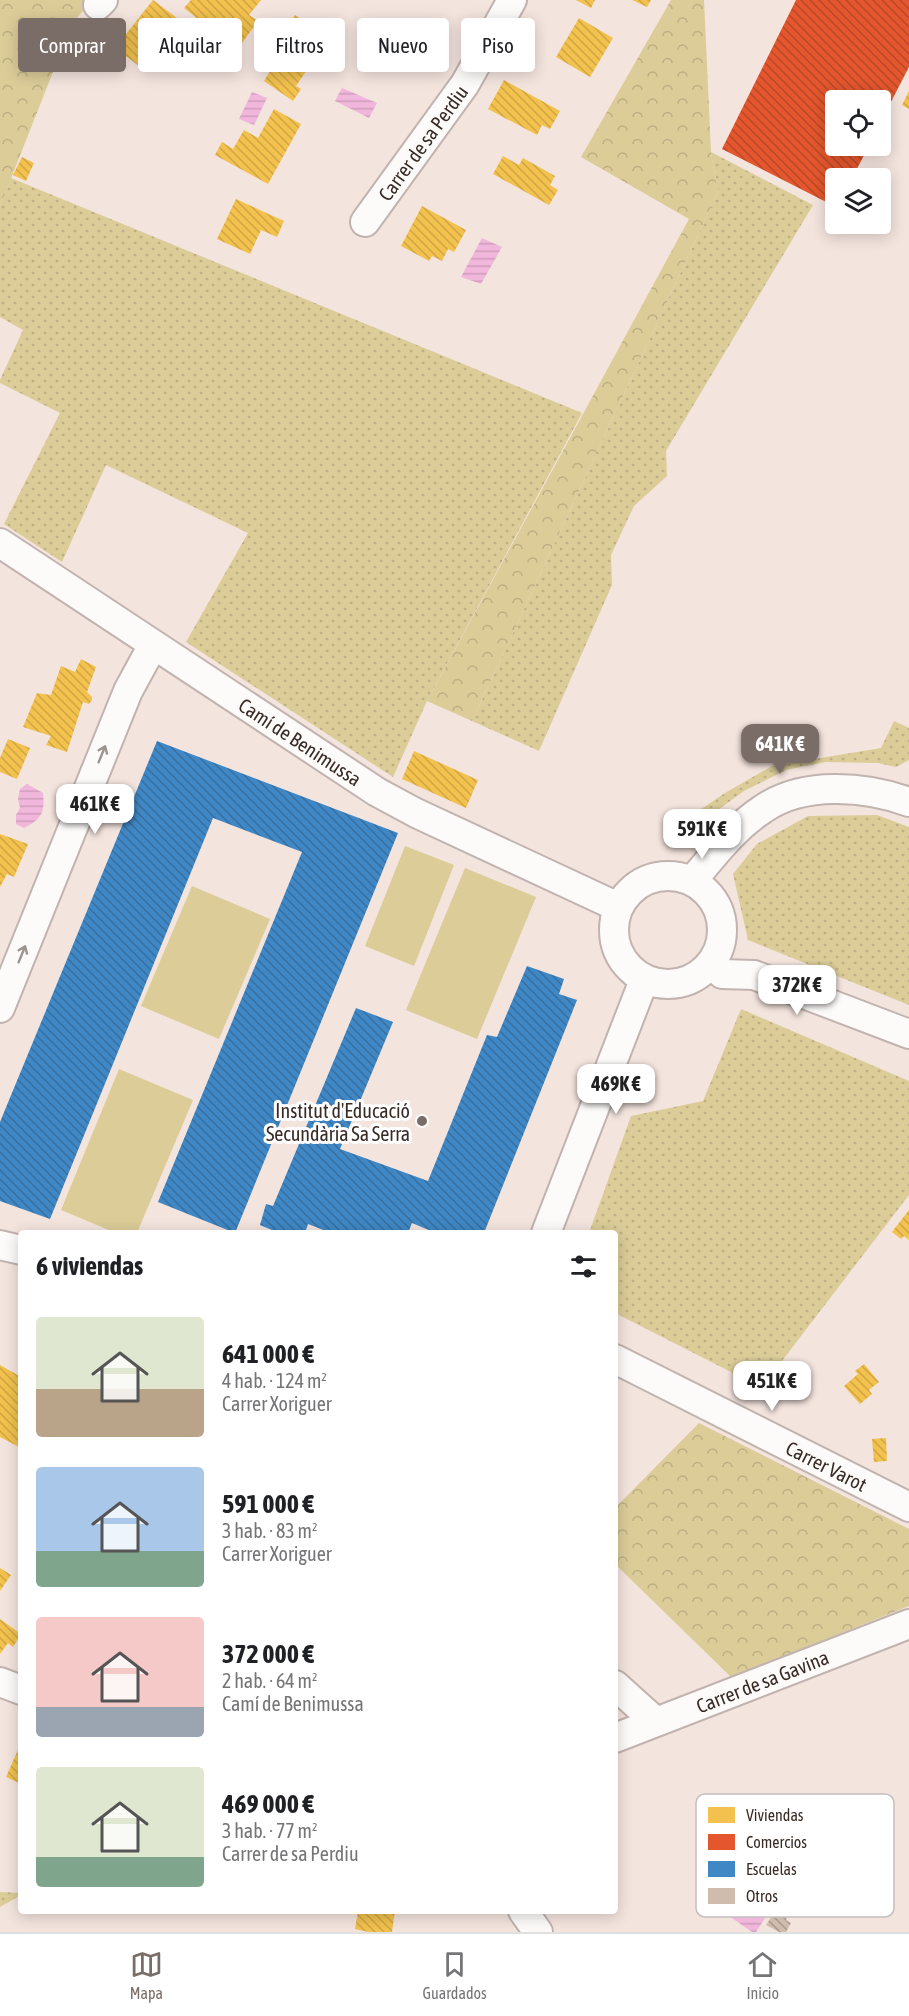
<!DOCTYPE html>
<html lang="es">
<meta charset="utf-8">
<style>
:root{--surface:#fff;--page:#f6f6f6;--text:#202124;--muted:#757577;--line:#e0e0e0;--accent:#7a6c66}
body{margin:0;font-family:"Asap Condensed",sans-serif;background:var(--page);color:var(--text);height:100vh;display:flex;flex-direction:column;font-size:22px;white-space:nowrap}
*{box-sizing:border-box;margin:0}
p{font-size:20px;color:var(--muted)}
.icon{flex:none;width:33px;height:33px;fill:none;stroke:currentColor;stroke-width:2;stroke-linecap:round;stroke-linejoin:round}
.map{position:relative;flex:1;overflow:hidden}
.details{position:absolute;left:18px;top:1230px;width:600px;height:684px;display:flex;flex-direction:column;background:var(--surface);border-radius:6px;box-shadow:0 3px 15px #0003}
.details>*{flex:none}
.hud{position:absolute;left:18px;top:18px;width:600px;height:54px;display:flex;gap:12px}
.fabs{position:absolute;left:825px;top:90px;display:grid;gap:12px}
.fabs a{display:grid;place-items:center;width:66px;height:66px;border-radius:6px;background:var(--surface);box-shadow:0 3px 15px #0003;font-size:30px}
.price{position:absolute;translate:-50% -51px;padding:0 14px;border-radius:12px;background:#fff;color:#222;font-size:20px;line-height:39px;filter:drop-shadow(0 2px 3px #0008)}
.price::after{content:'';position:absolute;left:50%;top:36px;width:18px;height:14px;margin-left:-9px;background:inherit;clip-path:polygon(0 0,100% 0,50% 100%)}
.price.on{background:var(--accent);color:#fff}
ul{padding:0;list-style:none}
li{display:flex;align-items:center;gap:18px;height:150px;padding:0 18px}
li span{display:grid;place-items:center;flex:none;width:168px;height:120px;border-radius:6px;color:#555}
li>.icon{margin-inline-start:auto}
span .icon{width:72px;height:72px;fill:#fffc;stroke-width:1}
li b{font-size:26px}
h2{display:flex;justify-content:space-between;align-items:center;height:72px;padding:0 18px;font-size:26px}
.pill{padding:0 21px;border-radius:6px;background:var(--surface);box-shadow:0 3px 15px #0003;font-size:21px;line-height:54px}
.pill.on{background:var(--accent);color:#fff}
.tabs{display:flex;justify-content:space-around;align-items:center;height:84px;border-top:2px solid var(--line);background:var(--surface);font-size:16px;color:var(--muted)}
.tabs a{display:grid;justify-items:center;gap:3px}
.tabs .on{color:var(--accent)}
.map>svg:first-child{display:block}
.grass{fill:url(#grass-dots)}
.forest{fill:url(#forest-crowns)}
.pitch{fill:#dbcc98}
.water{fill:url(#water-rules)}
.homes{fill:url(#homes-back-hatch)}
.shops{fill:url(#shops-back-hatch)}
.schools{fill:url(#schools-back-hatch)}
.building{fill:url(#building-back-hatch)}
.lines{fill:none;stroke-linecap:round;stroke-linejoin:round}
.minor-casing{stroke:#c1b3af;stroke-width:32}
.minor{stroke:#fdfbfa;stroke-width:28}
.oneway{stroke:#9a9390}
.poi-dot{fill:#7a6c66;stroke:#fff;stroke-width:2}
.labels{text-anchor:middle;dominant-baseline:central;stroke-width:6;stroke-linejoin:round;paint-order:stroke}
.street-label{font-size:20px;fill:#382b26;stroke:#fff}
.poi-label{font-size:20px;fill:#382b26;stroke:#fff;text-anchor:end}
.key{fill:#fff;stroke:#c3bfbe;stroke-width:1.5}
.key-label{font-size:16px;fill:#382b26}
</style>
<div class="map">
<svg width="909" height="1932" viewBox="0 0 909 1932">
<defs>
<pattern id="grass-dots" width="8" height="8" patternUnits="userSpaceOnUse" patternTransform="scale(1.5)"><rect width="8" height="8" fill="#dbcc98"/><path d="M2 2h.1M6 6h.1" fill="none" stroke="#bdaf83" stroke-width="1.8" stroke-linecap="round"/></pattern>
<pattern id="forest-crowns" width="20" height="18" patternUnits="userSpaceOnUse" patternTransform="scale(1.5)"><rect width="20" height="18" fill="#dbcc98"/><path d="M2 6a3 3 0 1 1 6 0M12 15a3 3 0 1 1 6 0" fill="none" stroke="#bdaf83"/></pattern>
<pattern id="water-rules" width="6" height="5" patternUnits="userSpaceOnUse" patternTransform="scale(1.5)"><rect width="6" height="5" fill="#f1b6db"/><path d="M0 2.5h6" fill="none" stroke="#cf9dbc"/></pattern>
<pattern id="homes-back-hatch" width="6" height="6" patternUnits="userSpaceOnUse" patternTransform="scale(1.5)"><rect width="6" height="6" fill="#f2c14e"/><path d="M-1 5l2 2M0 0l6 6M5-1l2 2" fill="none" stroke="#d0a644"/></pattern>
<pattern id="shops-back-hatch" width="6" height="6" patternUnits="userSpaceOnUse" patternTransform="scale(1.5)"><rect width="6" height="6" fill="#e4572e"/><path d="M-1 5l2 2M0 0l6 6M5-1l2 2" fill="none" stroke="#ba4827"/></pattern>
<pattern id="schools-back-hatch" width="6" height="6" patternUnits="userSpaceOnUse" patternTransform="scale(1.5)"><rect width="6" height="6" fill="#3f88c5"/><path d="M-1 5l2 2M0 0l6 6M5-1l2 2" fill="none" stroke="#366fa0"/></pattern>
<pattern id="building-back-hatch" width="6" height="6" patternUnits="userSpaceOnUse" patternTransform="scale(1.5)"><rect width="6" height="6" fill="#cfbcac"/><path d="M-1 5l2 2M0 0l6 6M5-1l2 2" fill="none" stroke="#a9998c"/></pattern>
</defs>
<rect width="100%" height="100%" fill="#f4e4de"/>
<path class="grass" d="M 711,152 L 813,205 L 666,451 L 667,476 L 634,506 L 611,555 L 612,585 L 539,751 L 472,721 L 718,192 Z
M 11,178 L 582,413 L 427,701 L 393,777 L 186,642 L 248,533 L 106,465 L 62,562 L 4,524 L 60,413 L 0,383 L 0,380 L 23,330 L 0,317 L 0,206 Z
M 894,721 L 909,728 L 909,760 L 896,767 L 878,763 L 825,762 L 786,770 L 744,791 L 711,815 L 694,837 L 682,844 L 664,834 L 725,793 L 772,766 L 881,748 Z
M 877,815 L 909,827 L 909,1005 L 748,940 L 733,874 L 757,844 L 808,816 Z
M 741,1009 L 909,1081 L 909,1195 L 752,1400 L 731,1372 L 615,1313 L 615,1233 L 589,1233 L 631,1116 L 703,1101 Z
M 0,1892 L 21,1893 L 21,1895 L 0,1907 Z"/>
<path class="forest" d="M 0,0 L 92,0 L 72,24 L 0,206 Z
M 671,0 L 704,0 L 711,152 L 718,192 L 472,721 L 427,701 L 689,219 L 581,157 Z
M 699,1423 L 909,1529 L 909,1606 L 731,1677 L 615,1564 L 615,1508 Z"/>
<path class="pitch" d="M 405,846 L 454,865 L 414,966 L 365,946 Z
M 465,868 L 536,897 L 477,1039 L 406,1010 Z
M 192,886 L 270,919 L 219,1039 L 141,1006 Z
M 119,1069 L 193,1100 L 137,1233 L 116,1233 L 61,1210 Z"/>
<path class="water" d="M 342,88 L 377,103 L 369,118 L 335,101 Z
M 252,92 L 267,98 L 254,125 L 239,119 Z
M 482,238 L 502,247 L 481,284 L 461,277 Z
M 27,784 L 43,793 C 45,812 42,819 24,828 L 16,824 L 16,815 L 20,808 L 18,799 L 20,789 Z
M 750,1883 L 777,1900 L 756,1932 L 752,1932 L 729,1916 Z"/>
<path class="homes" d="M 153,0 L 177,18 L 155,47 L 162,53 L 147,72 L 115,48 Z
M 191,0 L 261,0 L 249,15 L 258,21 L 237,50 L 184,8 Z
M 576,0 L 595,0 L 591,8 Z
M 632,0 L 651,0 L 647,7 Z
M 295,15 L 318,31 L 322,26 L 339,37 L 320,65 L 313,61 L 296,86 L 301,89 L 293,101 L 264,81 L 270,71 L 262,65 L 269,53 L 274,57 L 287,39 L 281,36 Z
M 579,18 L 613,38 L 590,77 L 556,57 Z
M 504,80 L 560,111 L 550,129 L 542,125 L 537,135 L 488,109 Z
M 909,91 L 909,109 L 902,105 Z
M 274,109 L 301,124 L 268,184 L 215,155 L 222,142 L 233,149 L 244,130 L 258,138 Z
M 503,156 L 519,165 L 523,158 L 555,176 L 550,185 L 558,190 L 549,205 L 493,174 Z
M 22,157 L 34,163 L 26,181 L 13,175 Z
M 236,199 L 284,221 L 277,237 L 261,230 L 250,254 L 217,239 Z
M 422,206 L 466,230 L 454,252 L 448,249 L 442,261 L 432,256 L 429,261 L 401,246 Z
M 81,659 L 96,667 L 87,692 L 92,697 L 92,700 L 89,704 L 83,702 L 67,752 L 46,745 L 51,736 L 23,727 L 37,693 L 51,695 L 61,666 L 75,672 Z
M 8,739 L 30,748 L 17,779 L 0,772 L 0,758 Z
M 414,751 L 478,780 L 466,808 L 402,779 Z
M 0,834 L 28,844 L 14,877 L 7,874 L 0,887 Z
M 909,1210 L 909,1240 L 904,1236 L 901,1239 L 892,1232 Z
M 864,1364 L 879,1382 L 869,1390 L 872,1394 L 860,1404 L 844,1386 L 858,1374 L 855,1371 Z
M 0,1365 L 21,1377 L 21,1448 L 0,1437 Z
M 886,1438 L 887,1461 L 874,1462 L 872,1439 Z
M 0,1568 L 11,1575 L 0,1591 Z
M 0,1619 L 21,1634 L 13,1647 L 8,1643 L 0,1654 Z
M 21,1743 L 21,1784 L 6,1777 Z
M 358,1911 L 395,1911 L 392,1932 L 368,1932 L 355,1929 Z"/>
<path class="shops" d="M 796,0 L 909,0 L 909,67 L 880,123 L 880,100 L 836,100 L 836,146 L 869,146 L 852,178 L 836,178 L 836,207 L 722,149 Z"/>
<path class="schools" d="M 157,741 L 398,833 L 235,1233 L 158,1202 L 302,852 L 213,818 L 50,1219 L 0,1201 L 0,1122 Z
M 527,966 L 564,979 L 559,994 L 577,1000 L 484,1233 L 436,1233 L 412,1223 L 408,1233 L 331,1233 L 308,1224 L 305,1233 L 279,1233 L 260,1225 L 266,1204 L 273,1206 L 356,1008 L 393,1022 L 340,1149 L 428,1181 L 487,1035 L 497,1037 Z"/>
<path class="building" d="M 779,1905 L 791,1911 L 786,1920 L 791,1923 L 786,1932 L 779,1932 L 766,1925 Z"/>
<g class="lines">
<g class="minor-casing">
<g id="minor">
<path d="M 98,5 L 103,0"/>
<path id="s1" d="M 365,222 L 465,84 L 512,0"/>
<path id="s2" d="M 0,543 L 377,792 L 416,813 L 618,907"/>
<circle cx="668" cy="930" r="54"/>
<path d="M 692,881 C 714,855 734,828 763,809 C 803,781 865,786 909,802"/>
<path d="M 711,964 L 722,974 L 754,975 L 909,1034"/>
<path d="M 0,1008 L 128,691 L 153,645"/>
<path d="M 546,1233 L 644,980"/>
<path d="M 0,1245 L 21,1250"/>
<path id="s3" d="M 615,1359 L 909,1507"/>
<path d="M 0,1682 L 21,1690"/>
<path d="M 615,1685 L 655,1721"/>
<path id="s4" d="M 615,1738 L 909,1624"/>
<path d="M 523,1911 L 538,1932"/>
</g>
</g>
<use href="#minor" class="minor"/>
</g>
<defs><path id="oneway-shaft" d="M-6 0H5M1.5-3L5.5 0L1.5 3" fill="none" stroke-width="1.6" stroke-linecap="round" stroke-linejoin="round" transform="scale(1.5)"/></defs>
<g class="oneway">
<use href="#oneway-shaft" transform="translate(102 754) rotate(-68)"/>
<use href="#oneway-shaft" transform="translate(22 954) rotate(-68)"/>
</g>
<circle class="poi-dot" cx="422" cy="1121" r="6"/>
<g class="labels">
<g class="street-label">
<text stroke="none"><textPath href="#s1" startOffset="98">Carrer de sa Perdiu</textPath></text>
<text stroke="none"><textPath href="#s2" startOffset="360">Camí de Benimussa</textPath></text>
<text stroke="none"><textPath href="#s3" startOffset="237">Carrer Varot</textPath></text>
<text stroke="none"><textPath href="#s4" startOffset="158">Carrer de sa Gavina</textPath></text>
</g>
<g class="poi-label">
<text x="410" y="1110">Institut d'Educació<tspan x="410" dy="23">Secundària Sa Serra</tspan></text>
</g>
</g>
<rect x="696" y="1794" width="198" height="123" rx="9" class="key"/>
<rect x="708" y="1807" width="27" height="16" fill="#f2c14e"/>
<rect x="708" y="1834" width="27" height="16" fill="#e4572e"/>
<rect x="708" y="1861" width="27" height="16" fill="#3f88c5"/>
<rect x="708" y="1888" width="27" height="16" fill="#cfbcac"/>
<g class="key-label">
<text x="746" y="1821">Viviendas</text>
<text x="746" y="1848">Comercios</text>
<text x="746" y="1875">Escuelas</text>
<text x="746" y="1902">Otros</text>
</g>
</svg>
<div class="fabs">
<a><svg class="icon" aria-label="locate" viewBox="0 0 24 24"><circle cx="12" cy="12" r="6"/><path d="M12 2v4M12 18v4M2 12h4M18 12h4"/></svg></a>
<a><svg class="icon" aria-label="layers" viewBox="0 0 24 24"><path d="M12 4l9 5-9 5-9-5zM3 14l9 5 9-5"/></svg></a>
</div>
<b class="price on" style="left:780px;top:775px">641K €</b>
<b class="price" style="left:95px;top:835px">461K €</b>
<b class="price" style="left:702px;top:860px">591K €</b>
<b class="price" style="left:797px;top:1016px">372K €</b>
<b class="price" style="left:616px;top:1115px">469K €</b>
<b class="price" style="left:772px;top:1412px">451K €</b>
<div class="hud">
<a class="pill on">Comprar</a>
<a class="pill">Alquilar</a>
<a class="pill">Filtros</a>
<a class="pill">Nuevo</a>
<a class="pill">Piso</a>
</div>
<section class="details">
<h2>6 viviendas<svg class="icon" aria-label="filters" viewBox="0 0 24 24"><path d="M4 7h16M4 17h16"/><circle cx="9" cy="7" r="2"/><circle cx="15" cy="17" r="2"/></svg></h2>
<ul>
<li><span style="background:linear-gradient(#dfe7d0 60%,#b9a48a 0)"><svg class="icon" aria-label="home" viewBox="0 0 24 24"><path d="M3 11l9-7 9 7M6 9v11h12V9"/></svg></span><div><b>641 000 €</b><p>4 hab. · 124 m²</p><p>Carrer Xoriguer</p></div></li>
<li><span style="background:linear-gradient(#a9c7e8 70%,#7fa58c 0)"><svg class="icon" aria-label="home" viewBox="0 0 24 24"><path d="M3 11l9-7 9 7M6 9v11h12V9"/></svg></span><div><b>591 000 €</b><p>3 hab. · 83 m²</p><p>Carrer Xoriguer</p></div></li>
<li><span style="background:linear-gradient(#f6c9c9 75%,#9aa5b1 0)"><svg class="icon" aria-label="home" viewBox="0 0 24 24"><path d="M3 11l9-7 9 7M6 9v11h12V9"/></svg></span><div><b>372 000 €</b><p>2 hab. · 64 m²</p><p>Camí de Benimussa</p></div></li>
<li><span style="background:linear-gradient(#dfe7d0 75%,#7fa58c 0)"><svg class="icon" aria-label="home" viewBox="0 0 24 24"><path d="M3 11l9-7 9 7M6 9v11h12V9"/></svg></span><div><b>469 000 €</b><p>3 hab. · 77 m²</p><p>Carrer de sa Perdiu</p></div></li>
</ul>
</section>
</div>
<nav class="tabs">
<a class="on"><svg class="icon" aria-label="map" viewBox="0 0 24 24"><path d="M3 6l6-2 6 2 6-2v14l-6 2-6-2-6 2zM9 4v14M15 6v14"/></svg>Mapa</a>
<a><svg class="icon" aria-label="saved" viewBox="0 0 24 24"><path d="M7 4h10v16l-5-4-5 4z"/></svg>Guardados</a>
<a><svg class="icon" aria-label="home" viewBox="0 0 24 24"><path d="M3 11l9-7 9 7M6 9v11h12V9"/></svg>Inicio</a>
</nav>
